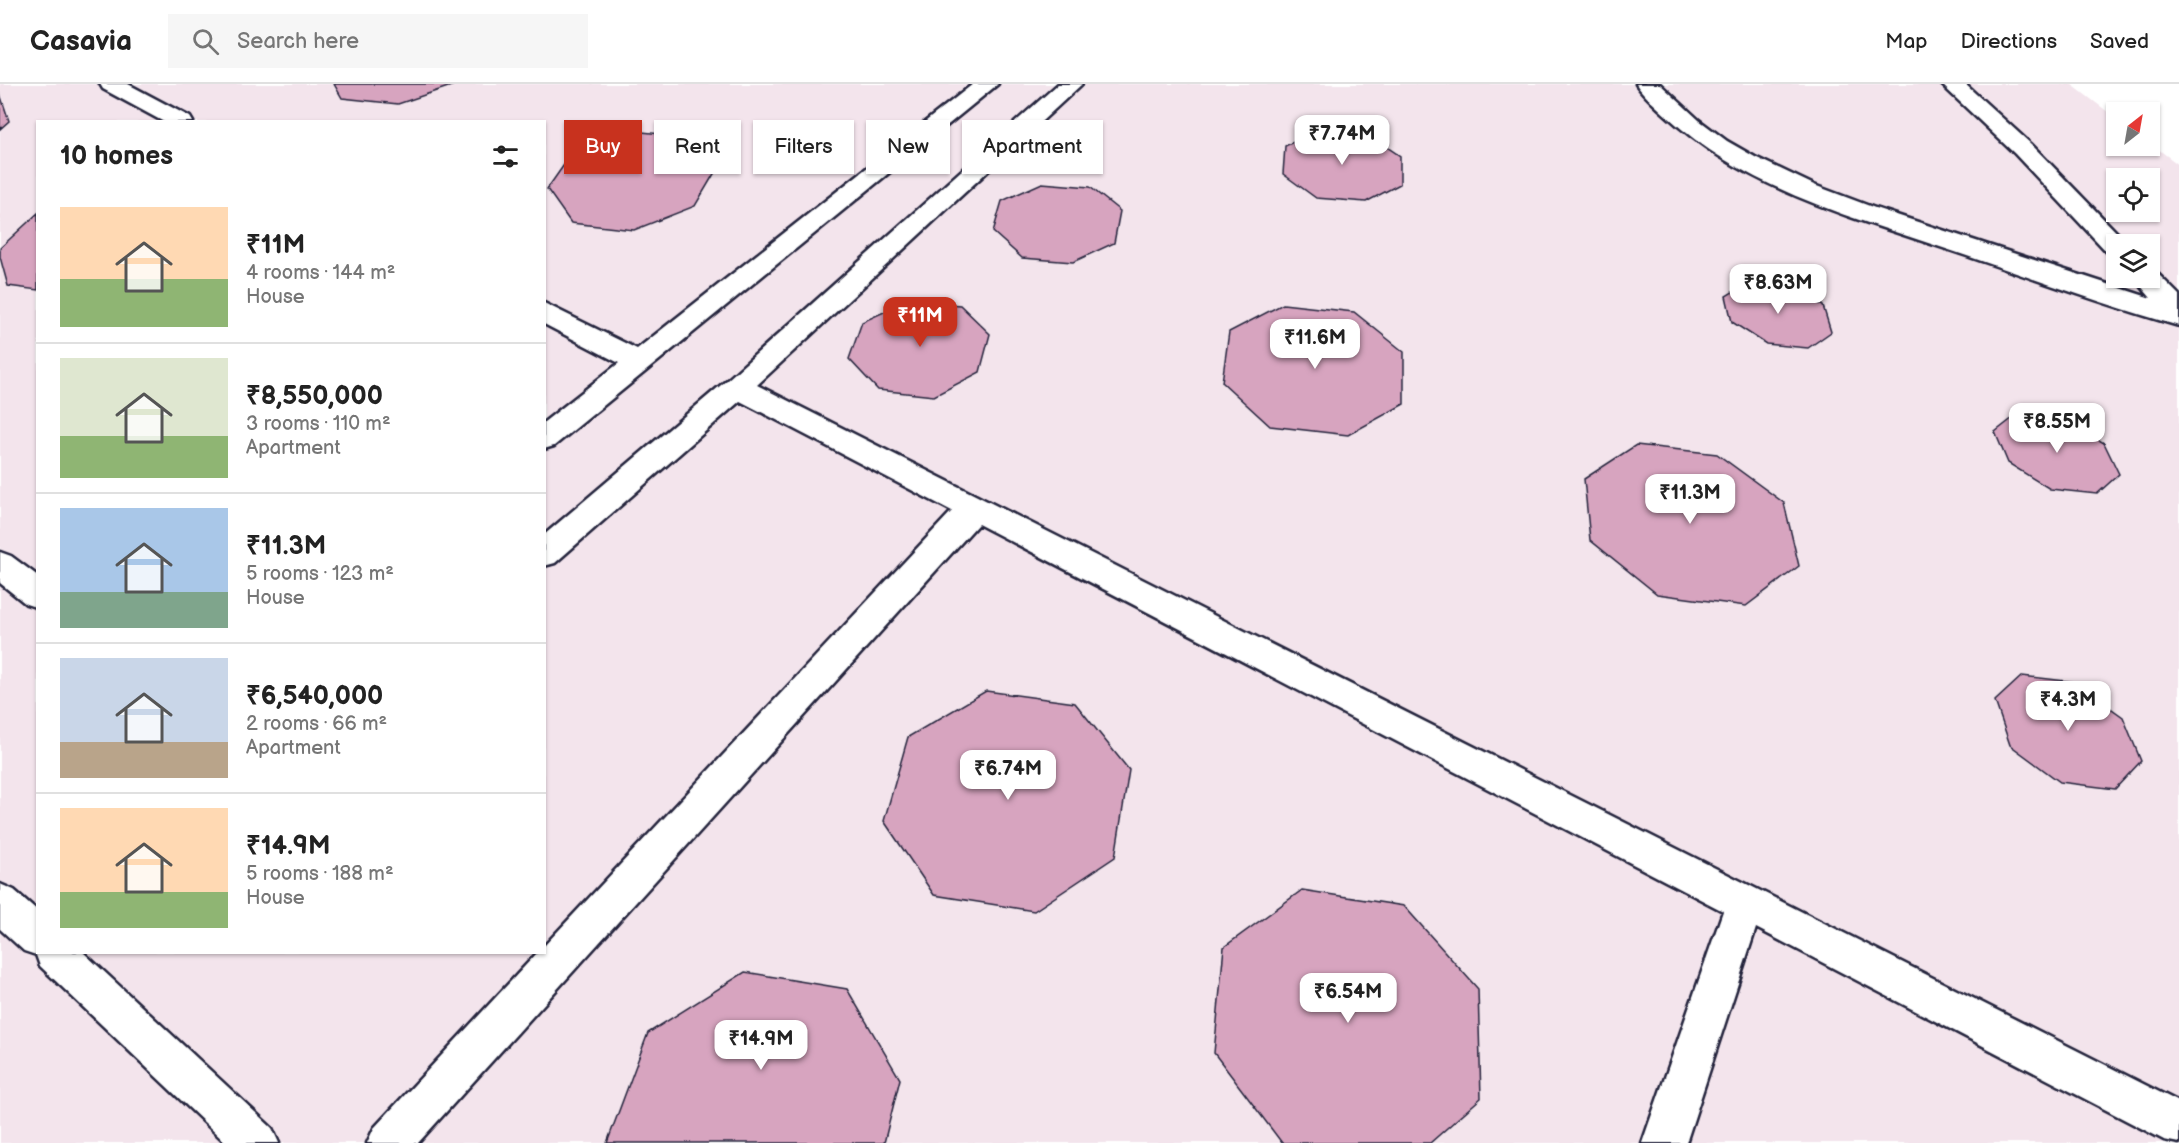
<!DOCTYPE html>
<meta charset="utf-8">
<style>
:root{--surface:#fff;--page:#f6f6f6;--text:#222;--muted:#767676;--line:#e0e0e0;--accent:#c8321e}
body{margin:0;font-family:"Balsamiq Sans",sans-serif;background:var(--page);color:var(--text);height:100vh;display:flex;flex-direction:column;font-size:22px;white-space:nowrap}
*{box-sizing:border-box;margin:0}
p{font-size:20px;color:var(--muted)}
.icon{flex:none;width:33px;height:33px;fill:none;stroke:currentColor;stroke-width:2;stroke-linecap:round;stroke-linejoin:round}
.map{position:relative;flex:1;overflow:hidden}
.drawer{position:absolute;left:36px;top:36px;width:510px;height:834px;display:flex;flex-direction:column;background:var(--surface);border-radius:0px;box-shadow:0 2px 4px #0004}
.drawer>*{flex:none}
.hud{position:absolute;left:564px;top:36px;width:570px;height:54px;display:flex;gap:12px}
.needle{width:39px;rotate:31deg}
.controls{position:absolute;left:2106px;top:18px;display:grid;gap:12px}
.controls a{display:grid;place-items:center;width:54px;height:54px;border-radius:0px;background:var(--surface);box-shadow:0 2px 4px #0004;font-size:30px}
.price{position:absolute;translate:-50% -51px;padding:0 14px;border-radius:12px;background:#fff;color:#222;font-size:20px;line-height:39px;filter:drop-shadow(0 2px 3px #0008)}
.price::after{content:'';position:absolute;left:50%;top:36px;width:18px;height:14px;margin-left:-9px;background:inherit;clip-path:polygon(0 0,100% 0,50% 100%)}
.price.on{background:var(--accent);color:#fff}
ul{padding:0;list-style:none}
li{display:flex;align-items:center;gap:18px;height:150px;padding:0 24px}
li+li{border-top:2px solid var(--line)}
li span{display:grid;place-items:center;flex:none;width:168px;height:120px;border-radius:0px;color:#555}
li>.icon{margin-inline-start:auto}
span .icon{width:72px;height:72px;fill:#fffc;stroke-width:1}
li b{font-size:26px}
h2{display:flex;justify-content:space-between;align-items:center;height:72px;padding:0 24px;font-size:26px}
.tag{padding:0 21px;border-radius:0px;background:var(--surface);box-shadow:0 2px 4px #0004;font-size:21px;line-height:54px}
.tag.on{background:var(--accent);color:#fff}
header{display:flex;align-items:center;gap:36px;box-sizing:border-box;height:84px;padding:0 30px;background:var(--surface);border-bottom:2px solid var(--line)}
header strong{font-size:28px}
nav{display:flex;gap:33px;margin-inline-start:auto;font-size:21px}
.search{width:420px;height:54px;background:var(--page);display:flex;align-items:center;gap:15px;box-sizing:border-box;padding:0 21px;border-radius:0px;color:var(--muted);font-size:22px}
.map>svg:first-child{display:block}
.built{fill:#f3e4ec;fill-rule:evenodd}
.building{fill:#d7a4bf;stroke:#22223b;stroke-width:1.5}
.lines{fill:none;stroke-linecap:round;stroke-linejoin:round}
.minor-casing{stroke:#22223b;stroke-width:5}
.minor{fill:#fff;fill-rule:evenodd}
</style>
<header>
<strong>Casavia</strong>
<div class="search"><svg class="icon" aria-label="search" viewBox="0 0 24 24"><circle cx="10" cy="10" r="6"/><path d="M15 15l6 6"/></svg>Search here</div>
<nav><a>Map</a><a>Directions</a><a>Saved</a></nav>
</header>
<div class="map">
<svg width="2179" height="1059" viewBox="0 0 2179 1059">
<rect width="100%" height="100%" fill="#fff"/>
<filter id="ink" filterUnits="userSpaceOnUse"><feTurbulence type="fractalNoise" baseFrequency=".0167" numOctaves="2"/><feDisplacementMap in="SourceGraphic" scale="12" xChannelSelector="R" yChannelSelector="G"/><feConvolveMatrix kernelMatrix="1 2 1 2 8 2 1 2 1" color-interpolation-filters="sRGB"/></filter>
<g filter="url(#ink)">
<path class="built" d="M 0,0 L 2071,0 L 2116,34 L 2116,62 L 2150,62 L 2150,59 L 2179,81 L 2179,1059 L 0,1059 ZM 38,38 L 544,38 L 544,868 L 38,868 ZM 2116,94 L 2150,94 L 2150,128 L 2116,128 ZM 2116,160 L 2150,160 L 2150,194 L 2116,194 Z"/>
<path class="building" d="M 334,0 L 457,0 L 398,20 L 342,14 Z
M 0,10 L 9,37 L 0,45 Z
M 1319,46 L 1366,49 L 1400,72 L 1400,100 L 1366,118 L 1316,114 L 1283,90 L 1285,62 Z
M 632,47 L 690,53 L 718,83 L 695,122 L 634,146 L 571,139 L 547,105 L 573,68 Z
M 1042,99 L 1090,103 L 1120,127 L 1114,159 L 1073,178 L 1022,174 L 993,148 L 1002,117 Z
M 38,129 L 38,206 L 8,202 L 0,173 L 0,164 Z
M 1749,198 L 1790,201 L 1823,222 L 1831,248 L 1808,264 L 1766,260 L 1732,238 L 1726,212 Z
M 908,217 L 960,221 L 990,250 L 980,288 L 934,312 L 878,306 L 849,275 L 862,238 Z
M 1283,220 L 1354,228 L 1404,268 L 1404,320 L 1348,351 L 1270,342 L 1222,298 L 1229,248 Z
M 2018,330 L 2062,334 L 2104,359 L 2119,390 L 2097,410 L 2050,405 L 2008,379 L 1995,348 Z
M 1636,361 L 1717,370 L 1784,419 L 1799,482 L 1746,522 L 1657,510 L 1590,456 L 1584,395 Z
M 2022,592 L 2074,598 L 2123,633 L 2141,677 L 2115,705 L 2060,698 L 2010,661 L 1995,617 Z
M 986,607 L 1075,619 L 1129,686 L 1115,773 L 1034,827 L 934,811 L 884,737 L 908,653 Z
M 1302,806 L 1404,822 L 1478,905 L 1481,1014 L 1430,1059 L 1282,1059 L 1214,969 L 1224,863 Z
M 745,888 L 847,905 L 900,995 L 884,1059 L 607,1059 L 648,949 Z"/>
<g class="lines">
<g class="minor-casing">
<path id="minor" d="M 100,0 L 128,0 L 190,33 L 193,38 L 164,38 L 103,5 Z
M 973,0 L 998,0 L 554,362 L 544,365 L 544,338 L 619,279 L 544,240 L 544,219 L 637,265 Z
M 1058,0 L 1082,0 L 757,301 L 2179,1018 L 2179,1059 L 2164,1056 L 1756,844 L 1686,1059 L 1642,1059 L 1723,827 L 978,440 L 418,1059 L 367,1059 L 374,1044 L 538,868 L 544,868 L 544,862 L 952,427 L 740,317 L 555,479 L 544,482 L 544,451 L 727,296 Z
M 1636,0 L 1660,0 L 1699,36 L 1727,57 L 1755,73 L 1814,101 L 1875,124 L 2151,214 L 2134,194 L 2150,194 L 2150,186 L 2156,188 L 2179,211 L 2179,242 C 2108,222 2037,196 1967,172 C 1863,136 1750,109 1668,33 C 1657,23 1644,12 1636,0 Z
M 1941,0 L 1965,0 L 2031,60 L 2128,160 L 2116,160 L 2116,170 L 2107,168 L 2015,70 Z
M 0,468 L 11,472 L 38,492 L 38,524 L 26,520 L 0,499 Z
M 0,800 L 14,806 L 38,827 L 38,868 L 83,868 L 272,1044 L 279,1059 L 226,1059 L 40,882 L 36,871 L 24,867 L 0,845 Z"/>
</g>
<use href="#minor" class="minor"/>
</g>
</g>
</svg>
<div class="controls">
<a><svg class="needle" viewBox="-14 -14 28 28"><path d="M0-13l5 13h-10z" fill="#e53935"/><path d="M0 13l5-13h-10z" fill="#767676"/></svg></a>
<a><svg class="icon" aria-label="locate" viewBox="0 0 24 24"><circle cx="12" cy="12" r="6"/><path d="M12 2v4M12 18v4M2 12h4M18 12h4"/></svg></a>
<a><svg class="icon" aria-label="layers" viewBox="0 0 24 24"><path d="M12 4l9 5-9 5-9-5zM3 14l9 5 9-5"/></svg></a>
</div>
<b class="price" style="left:1342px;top:82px">₹7.74M</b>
<b class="price" style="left:1778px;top:231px">₹8.63M</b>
<b class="price on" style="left:920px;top:264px">₹11M</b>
<b class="price" style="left:1315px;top:286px">₹11.6M</b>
<b class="price" style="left:2057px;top:370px">₹8.55M</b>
<b class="price" style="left:1690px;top:441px">₹11.3M</b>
<b class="price" style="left:2068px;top:648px">₹4.3M</b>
<b class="price" style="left:1008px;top:717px">₹6.74M</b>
<b class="price" style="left:1348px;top:940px">₹6.54M</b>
<b class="price" style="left:761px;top:987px">₹14.9M</b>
<div class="hud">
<a class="tag on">Buy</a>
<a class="tag">Rent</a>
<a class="tag">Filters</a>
<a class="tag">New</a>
<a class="tag">Apartment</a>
</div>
<section class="drawer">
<h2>10 homes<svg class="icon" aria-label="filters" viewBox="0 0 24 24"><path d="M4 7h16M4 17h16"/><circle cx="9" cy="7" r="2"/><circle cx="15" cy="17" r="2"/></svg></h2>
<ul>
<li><span style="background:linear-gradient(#ffd9b3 60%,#8fb573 0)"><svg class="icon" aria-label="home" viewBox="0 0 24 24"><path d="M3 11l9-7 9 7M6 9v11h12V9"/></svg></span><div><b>₹11M</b><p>4 rooms · 144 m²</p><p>House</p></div></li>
<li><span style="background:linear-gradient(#dfe7d0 65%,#8fb573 0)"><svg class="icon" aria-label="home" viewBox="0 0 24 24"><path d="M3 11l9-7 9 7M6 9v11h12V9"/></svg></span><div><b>₹8,550,000</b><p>3 rooms · 110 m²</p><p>Apartment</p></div></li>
<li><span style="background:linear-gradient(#a9c7e8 70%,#7fa58c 0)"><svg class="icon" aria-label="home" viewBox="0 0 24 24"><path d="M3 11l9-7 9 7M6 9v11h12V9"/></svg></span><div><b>₹11.3M</b><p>5 rooms · 123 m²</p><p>House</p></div></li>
<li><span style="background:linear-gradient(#c9d6e8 70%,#b9a48a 0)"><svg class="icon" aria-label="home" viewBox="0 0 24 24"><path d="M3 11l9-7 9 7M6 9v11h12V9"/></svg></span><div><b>₹6,540,000</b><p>2 rooms · 66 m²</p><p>Apartment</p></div></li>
<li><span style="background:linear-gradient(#ffd9b3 70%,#8fb573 0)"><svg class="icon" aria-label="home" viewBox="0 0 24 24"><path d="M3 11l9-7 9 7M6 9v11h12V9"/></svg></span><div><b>₹14.9M</b><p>5 rooms · 188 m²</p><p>House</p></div></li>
</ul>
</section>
</div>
